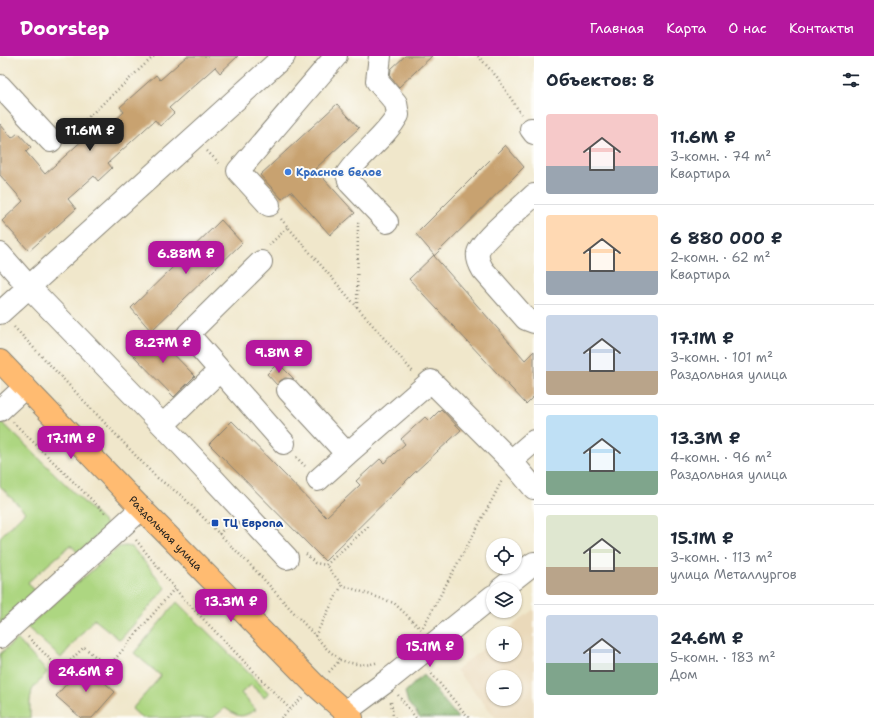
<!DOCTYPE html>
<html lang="ru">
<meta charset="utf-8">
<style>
:root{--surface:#fff;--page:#f6f6f7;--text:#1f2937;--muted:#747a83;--line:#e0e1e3;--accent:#b5179e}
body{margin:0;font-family:"Shantell Sans",sans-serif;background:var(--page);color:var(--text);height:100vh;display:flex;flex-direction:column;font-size:15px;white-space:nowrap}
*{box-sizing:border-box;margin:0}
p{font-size:13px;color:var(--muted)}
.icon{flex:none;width:22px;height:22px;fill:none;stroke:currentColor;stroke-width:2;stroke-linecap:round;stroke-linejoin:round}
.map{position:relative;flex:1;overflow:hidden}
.panel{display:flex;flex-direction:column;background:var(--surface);width:340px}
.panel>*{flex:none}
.tools{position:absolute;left:486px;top:482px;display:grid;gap:8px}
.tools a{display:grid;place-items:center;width:36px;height:36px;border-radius:50%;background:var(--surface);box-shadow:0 1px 3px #0004;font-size:20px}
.price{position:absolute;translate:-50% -34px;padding:0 9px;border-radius:8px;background:var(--accent);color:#fff;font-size:13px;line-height:26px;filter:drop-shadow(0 1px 2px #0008)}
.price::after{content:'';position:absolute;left:50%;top:24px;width:12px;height:9px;margin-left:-6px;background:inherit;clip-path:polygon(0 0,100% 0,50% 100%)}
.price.selected{background:#222;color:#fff}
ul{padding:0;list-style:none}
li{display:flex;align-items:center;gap:12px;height:100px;padding:0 12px}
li+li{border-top:1px solid var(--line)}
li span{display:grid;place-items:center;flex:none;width:112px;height:80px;border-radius:4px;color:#555}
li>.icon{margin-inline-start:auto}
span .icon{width:48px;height:48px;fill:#fffc;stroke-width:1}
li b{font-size:17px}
h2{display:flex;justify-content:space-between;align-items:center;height:48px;padding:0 12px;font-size:17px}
header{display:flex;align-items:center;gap:24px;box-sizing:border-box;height:56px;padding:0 20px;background:var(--accent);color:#fff}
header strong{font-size:19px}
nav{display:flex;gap:22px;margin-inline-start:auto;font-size:14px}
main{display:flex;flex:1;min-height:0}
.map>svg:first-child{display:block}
.built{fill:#ead9ba;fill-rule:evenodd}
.green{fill:#add681;stroke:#64794e}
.forest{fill:#8ab76f;stroke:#536a46}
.building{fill:#c8a270}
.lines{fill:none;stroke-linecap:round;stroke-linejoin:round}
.minor-casing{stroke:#868274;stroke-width:24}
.major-casing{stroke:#868274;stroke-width:24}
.path{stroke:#868274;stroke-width:2.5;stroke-dasharray:1 3;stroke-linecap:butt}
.minor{stroke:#fff;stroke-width:22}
.major{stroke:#ffbb71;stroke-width:22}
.shop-dot{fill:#3f7fe0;stroke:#fdfcf7;stroke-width:1.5}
.transit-dot{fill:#1a4fb4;stroke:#fdfcf7;stroke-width:1.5}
.labels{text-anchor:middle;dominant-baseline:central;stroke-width:4;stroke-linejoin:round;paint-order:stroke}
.shop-label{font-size:11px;font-weight:bold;fill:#366cbe;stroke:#fdfcf7;text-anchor:start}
.transit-label{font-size:11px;font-weight:bold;fill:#164399;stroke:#fdfcf7;text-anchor:start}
.street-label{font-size:11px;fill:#1c1c1c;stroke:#fdfcf7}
</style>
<header>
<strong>Doorstep</strong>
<nav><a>Главная</a><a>Карта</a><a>О нас</a><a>Контакты</a></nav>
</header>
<main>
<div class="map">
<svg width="534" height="662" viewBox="0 0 534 662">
<rect width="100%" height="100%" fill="#fdfcf7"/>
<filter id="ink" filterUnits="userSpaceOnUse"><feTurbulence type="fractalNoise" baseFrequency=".025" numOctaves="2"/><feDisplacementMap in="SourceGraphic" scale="8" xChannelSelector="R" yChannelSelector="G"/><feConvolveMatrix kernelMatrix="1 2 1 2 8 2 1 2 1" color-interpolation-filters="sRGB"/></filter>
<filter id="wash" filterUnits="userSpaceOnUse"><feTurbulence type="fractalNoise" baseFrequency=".012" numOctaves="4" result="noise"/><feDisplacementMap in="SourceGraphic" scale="16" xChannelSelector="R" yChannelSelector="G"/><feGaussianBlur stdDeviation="0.9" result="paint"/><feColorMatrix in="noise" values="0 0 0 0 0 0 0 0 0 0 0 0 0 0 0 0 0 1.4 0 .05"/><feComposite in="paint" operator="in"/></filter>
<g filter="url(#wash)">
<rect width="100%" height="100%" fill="#f0e7cb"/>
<path class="built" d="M 534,553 L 534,662 L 496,662 L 456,614 L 493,585 L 493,599 L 515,599 L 515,577 L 503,577 ZM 493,621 L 515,621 L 515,643 L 493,643 Z"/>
<path class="green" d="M 2,366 L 108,470 L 78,497 L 71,489 L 28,526 L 36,537 L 0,568 L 0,481 L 25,456 L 0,430 L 0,367 Z
M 125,490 L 132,491 L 166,532 L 120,584 L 94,563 L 61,602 L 27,571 L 119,491 Z
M 177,546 L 269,637 L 264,641 L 251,629 L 241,637 L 256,654 C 240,662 240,662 225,652 L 213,662 L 142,662 L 132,653 L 161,620 L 134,597 Z
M 17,583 L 47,616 L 32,634 L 30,645 L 30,662 L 0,662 L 0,598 Z"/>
<path class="forest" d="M 423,619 L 458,662 L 420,662 L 408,647 L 405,636 Z"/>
<g id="blocks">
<path class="building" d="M 187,0 L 238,0 L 220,17 L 215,11 L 169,52 L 174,57 L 160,70 L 155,64 L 108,107 L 112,112 L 98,125 L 94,120 L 68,143 L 76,153 L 29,195 L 2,165 L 23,145 L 0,119 L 0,68 L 12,82 L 18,77 L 31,91 L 26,96 L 45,118 L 96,72 L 101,77 L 124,56 L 120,51 L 156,19 L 160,24 Z
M 405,0 L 432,0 L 399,31 L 390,21 L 391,13 Z
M 337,48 L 359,72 L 315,113 L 355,157 L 330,179 L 291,135 L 282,143 L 260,119 Z
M 505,89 L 524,111 L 434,200 L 525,304 L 534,295 L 534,340 L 526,348 L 409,223 L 434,199 L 416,178 Z
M 221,164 L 242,187 L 151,275 L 131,252 Z
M 151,275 L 195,320 L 174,341 L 131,297 Z
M 278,307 L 294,323 L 285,322 L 280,325 L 277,329 L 267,318 Z
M 441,353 L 461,374 L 413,418 L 325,505 L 209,388 L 232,365 L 326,461 L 360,429 L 356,425 L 380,403 L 384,407 L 405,388 L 401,383 L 425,361 L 429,365 Z
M 84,608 L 115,636 L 92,662 L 81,662 L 56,640 Z"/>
</g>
</g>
<g filter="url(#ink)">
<use href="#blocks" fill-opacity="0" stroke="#868274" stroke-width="1"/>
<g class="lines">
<g class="minor-casing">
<path id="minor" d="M 380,0 L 377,25 L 396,47 L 398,59 C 385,82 362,96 347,118 L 350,127 L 387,166
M 0,30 L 51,85
M 531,73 L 534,77
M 534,139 C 524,149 479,186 478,197 C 477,203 480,209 483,214 L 526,263 L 534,266
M 269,149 L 238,115 L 336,0
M 0,198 L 29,231 L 175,382 L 287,502
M 261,206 L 188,278 L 284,387
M 0,257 L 284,0
M 288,334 L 347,398 L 431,325 L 511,405 L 534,432
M 0,354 L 25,331
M 163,369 L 219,315
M 511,405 L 534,385
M 318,424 L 347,398
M 501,533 L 534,507
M 0,581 L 142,452
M 345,656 L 387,625 L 493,540"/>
</g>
<g class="major-casing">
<g id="major">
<path id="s1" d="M 0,305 L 144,455 L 315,629 L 352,662"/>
</g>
</g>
<path class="path" d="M 478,0 L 497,21 L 521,58
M 68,80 L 154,0
M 207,95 L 220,108
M 281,163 L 414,317
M 269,189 L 288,171
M 357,251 L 358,167 L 360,165
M 14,271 L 156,421 L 182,440 L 257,516 L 327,593 L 340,604
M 13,366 L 106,458
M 296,401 L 305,410
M 219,478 L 229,467
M 136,484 L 181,540 L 290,653
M 306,498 L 315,507 L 326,509 L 370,469
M 342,529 L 394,547 L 421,573
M 423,571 L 491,446 L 502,424
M 315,580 L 342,529 L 326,509
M 28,581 L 61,614 L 84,591 L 108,611
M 429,615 L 469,662
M 329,616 L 340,604 C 353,608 366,611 378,606
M 99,622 L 175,532
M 398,639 L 416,662
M 391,646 L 393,660 L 395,662
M 281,662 L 302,642"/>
<use href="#minor" class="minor"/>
<use href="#major" class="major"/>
</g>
</g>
<circle class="shop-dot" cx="288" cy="116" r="4"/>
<rect class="transit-dot" x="211" y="463" width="8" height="8" rx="2"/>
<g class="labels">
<g class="shop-label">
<text x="296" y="116">Красное белое</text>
</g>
<g class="transit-label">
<text x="223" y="467">ТЦ Европа</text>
</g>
<g class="street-label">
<text stroke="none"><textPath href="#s1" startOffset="239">Раздольная улица</textPath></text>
</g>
</g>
</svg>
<div class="tools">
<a><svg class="icon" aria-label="locate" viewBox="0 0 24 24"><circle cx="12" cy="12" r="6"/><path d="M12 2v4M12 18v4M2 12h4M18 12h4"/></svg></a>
<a><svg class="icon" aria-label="layers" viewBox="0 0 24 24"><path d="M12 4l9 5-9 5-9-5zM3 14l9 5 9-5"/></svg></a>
<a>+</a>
<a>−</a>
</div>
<b class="price selected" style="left:90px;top:96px">11.6M ₽</b>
<b class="price" style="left:186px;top:219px">6.88M ₽</b>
<b class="price" style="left:163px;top:308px">8.27M ₽</b>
<b class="price" style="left:279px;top:318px">9.8M ₽</b>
<b class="price" style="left:71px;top:404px">17.1M ₽</b>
<b class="price" style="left:231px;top:567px">13.3M ₽</b>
<b class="price" style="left:430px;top:612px">15.1M ₽</b>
<b class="price" style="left:86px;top:637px">24.6M ₽</b>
</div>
<section class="panel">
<h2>Объектов: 8<svg class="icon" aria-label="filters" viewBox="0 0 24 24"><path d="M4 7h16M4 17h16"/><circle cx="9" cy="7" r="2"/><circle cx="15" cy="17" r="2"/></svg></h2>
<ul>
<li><span style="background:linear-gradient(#f6c9c9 65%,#9aa5b1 0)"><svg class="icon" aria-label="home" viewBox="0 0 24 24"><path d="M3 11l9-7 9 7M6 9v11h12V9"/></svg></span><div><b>11.6M ₽</b><p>3-комн. · 74 m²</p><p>Квартира</p></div></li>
<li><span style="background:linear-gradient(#ffd9b3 70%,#9aa5b1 0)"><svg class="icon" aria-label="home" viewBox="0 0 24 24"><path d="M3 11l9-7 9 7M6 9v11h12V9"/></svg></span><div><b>6 880 000 ₽</b><p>2-комн. · 62 m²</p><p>Квартира</p></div></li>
<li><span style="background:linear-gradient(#c9d6e8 70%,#b9a48a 0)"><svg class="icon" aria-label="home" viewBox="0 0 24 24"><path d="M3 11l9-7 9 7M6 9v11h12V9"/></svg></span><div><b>17.1M ₽</b><p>3-комн. · 101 m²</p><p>Раздольная улица</p></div></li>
<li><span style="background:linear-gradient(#bfe0f5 70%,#7fa58c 0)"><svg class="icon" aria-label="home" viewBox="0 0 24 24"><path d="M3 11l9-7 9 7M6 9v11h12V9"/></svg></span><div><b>13.3M ₽</b><p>4-комн. · 96 m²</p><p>Раздольная улица</p></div></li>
<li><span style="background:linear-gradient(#dfe7d0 65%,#b9a48a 0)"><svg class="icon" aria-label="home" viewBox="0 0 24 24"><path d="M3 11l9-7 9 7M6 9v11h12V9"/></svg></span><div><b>15.1M ₽</b><p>3-комн. · 113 m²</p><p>улица Металлургов</p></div></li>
<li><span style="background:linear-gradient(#c9d6e8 60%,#7fa58c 0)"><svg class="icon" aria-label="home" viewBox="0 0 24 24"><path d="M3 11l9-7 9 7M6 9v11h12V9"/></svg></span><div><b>24.6M ₽</b><p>5-комн. · 183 m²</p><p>Дом</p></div></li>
</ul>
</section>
</main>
